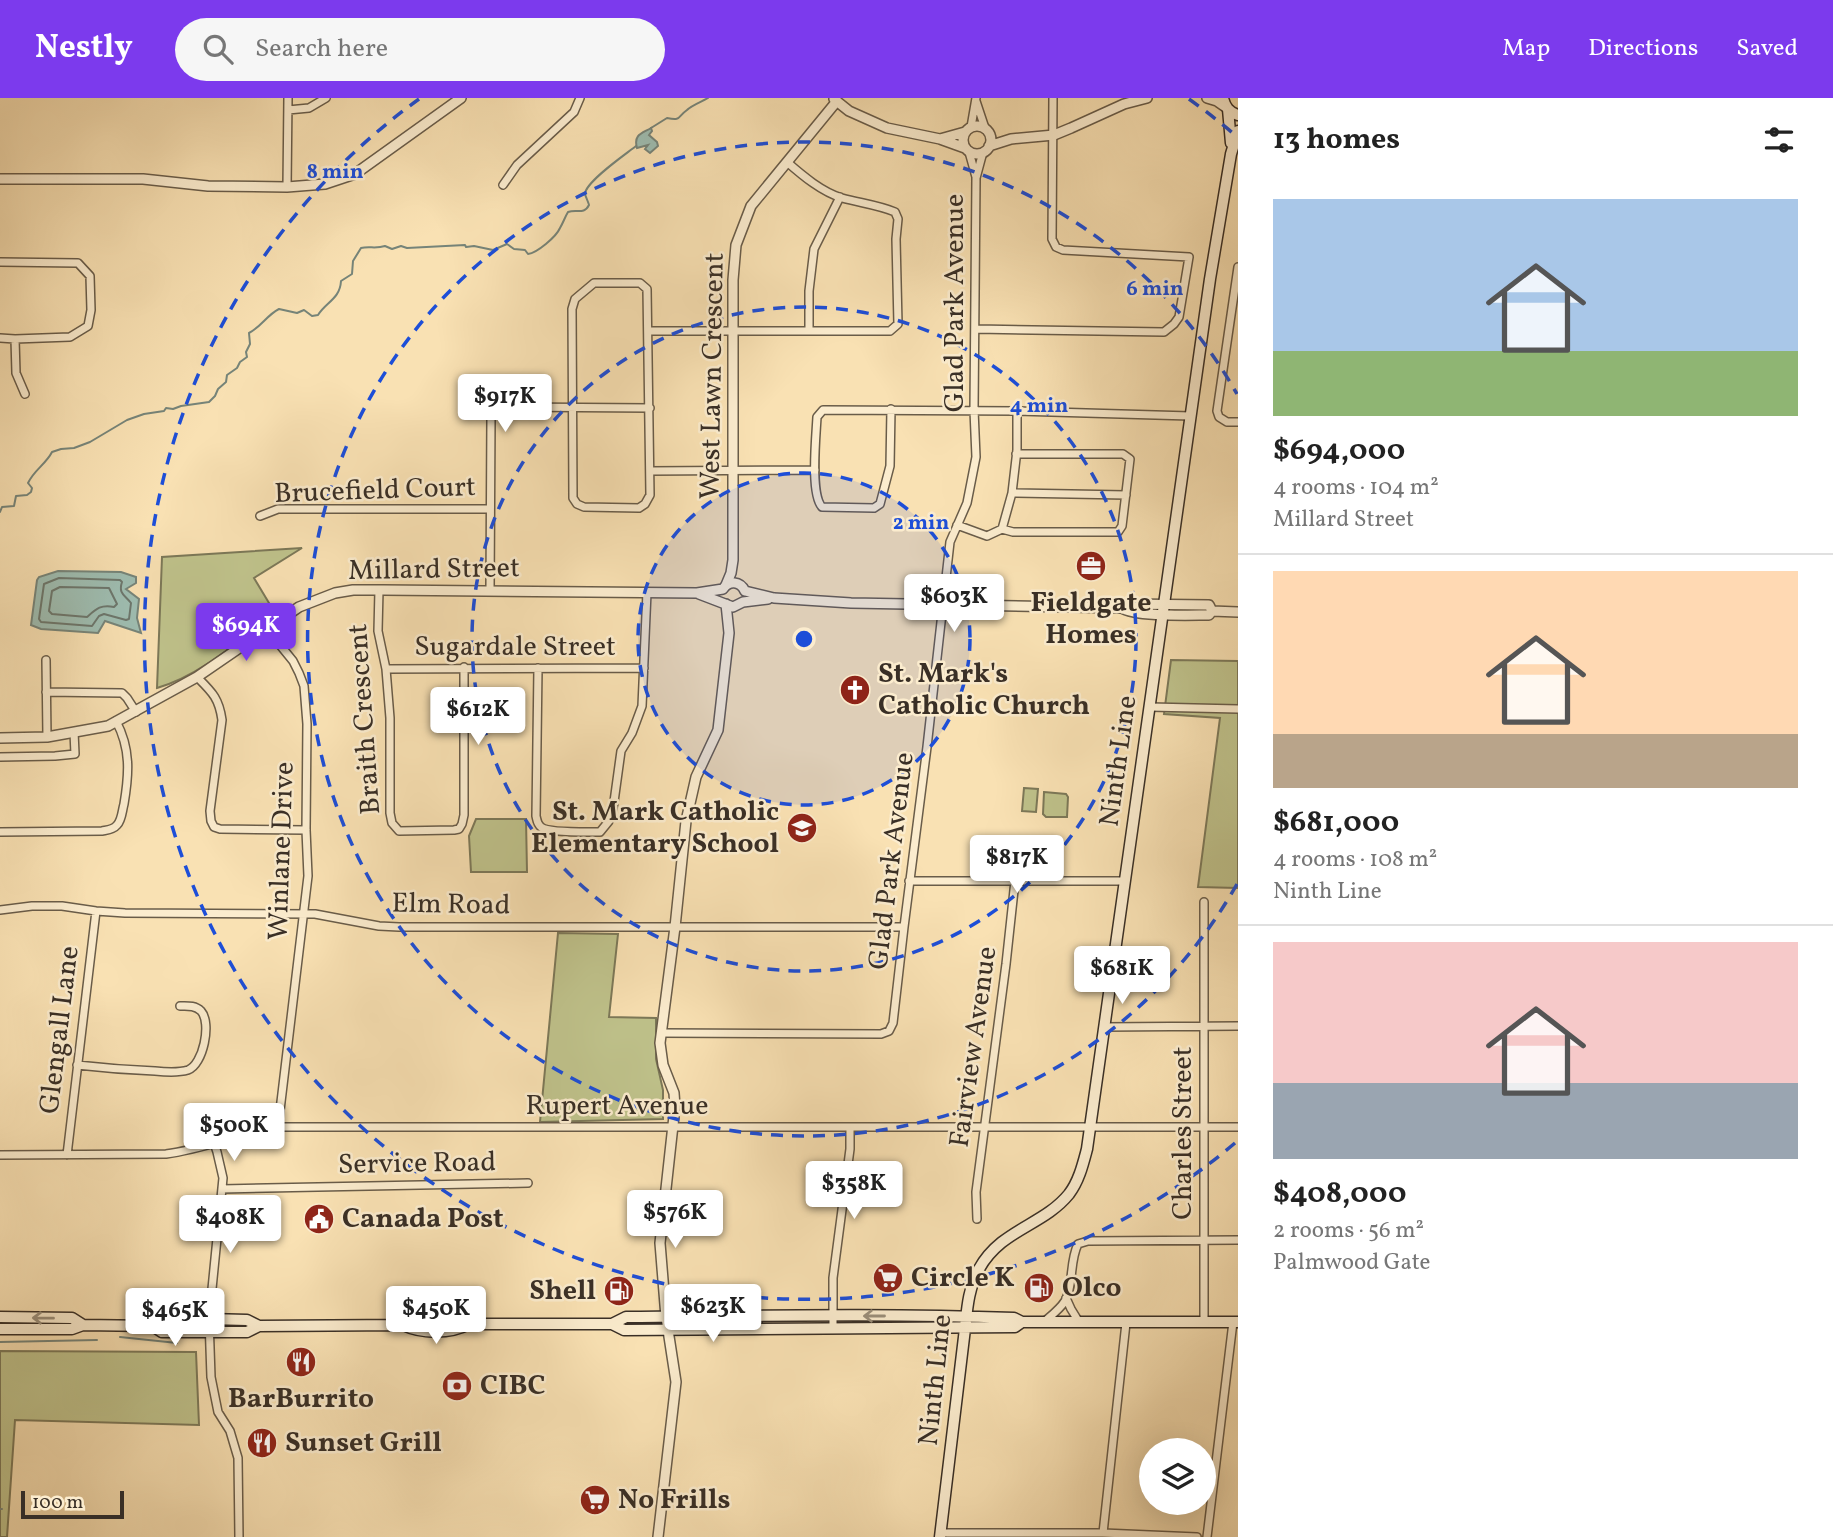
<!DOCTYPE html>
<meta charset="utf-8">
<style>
:root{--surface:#fff;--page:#f6f6f6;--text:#222;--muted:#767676;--line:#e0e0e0;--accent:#7c3aed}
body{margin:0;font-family:Vollkorn,serif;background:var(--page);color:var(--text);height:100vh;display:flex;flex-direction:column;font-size:26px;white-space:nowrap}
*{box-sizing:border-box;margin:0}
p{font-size:23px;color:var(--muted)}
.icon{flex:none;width:38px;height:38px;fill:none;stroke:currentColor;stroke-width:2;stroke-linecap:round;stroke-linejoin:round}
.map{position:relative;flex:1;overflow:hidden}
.drawer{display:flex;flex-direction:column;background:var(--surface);width:595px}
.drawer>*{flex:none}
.controls{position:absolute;left:1139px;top:1340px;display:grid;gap:14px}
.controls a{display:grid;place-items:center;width:77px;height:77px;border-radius:50%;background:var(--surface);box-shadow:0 7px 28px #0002;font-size:35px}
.scale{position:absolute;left:21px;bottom:18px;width:103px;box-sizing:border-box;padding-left:7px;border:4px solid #392f26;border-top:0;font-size:19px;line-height:24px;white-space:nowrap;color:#392f26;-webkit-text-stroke:5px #fbecce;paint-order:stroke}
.price{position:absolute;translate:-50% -60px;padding:0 16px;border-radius:7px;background:#fff;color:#222;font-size:23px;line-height:46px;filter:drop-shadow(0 2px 4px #0008)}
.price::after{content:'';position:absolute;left:50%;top:42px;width:21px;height:16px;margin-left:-10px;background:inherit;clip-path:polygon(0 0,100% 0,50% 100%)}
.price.current{background:var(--accent);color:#fff}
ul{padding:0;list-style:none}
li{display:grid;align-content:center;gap:14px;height:371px;padding:0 35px}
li+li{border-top:2px solid var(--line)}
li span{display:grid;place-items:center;height:217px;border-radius:0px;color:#555}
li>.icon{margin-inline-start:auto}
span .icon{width:126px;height:126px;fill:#fffc;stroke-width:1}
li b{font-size:30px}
h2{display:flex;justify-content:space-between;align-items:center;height:84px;padding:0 35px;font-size:30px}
header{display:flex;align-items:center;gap:42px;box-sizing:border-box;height:98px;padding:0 35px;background:var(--accent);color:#fff}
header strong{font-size:33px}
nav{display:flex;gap:38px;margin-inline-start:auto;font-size:24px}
.search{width:490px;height:63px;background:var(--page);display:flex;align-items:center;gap:18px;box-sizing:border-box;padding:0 24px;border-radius:38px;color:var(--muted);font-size:26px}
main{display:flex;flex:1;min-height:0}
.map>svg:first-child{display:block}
.green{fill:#bfc28b;stroke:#7c7858;stroke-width:2}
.water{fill:#9ebdb1;stroke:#768479;stroke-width:2}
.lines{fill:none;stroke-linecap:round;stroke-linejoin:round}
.shore{stroke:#6c766c;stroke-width:2}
.stream{stroke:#768479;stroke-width:2}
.minor-casing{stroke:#695c49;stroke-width:10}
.tertiary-casing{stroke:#695c49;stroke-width:12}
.secondary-casing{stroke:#392f26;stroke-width:13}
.minor{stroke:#fbecce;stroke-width:7}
.tertiary{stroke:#fbecce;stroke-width:9}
.secondary{stroke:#fbecce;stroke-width:10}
.oneway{stroke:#9a8e7a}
.ring{fill:none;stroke:#1d4ed8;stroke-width:3.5;stroke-dasharray:12 9}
.labels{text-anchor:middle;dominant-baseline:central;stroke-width:5;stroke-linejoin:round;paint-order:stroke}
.street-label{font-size:28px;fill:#392f26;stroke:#fbecce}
.poi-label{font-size:28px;font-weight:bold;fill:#392f26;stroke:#fbecce;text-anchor:start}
.centre{fill:#1d4ed8;stroke:#fbecce;stroke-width:3.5}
.ring-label{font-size:21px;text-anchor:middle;font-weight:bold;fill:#1d4ed8;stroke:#fbecce;stroke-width:5;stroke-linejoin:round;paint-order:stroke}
</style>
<header>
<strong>Nestly</strong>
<div class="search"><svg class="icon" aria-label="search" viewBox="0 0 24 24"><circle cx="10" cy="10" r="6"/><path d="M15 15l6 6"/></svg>Search here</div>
<nav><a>Map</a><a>Directions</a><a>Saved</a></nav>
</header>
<main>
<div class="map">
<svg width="1238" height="1439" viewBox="0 0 1238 1439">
<rect width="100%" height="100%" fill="#f9e1b3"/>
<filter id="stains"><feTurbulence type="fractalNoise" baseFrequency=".00286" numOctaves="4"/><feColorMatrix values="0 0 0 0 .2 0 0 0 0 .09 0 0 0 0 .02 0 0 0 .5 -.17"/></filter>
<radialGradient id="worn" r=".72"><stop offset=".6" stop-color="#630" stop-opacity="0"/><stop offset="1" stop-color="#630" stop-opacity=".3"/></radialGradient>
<path class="green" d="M 302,450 L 254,480 L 275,515 C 239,542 202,577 157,590 L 162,459 Z
M 1171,562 L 1238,563 L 1238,790 L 1198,789 L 1220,620 L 1164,616 Z
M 1024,690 L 1038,691 L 1036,714 L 1022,713 Z
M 1044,694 L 1066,696 L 1068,699 L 1067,719 L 1046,719 L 1043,716 Z
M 476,721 L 526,721 L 527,774 L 471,774 L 469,738 Z
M 558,835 L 618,836 L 609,919 L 656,920 L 656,961 L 663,992 L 663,1021 L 540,1024 Z
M 0,1253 L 196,1254 L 199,1327 L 15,1322 L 7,1439 L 0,1439 Z"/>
<path class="water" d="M 651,30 L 652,33 L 649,37 L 657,44 L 658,48 L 650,55 L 645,51 L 648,47 L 637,50 C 633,36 643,35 651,30 Z
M 58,473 L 121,474 L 136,479 L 136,485 L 126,491 L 139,501 L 137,520 L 141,535 L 105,523 L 98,535 L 41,531 L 31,527 L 37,482 L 39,479 Z"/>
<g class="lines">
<path class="shore" d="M 59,480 L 120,482 L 122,484 C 118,496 125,497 131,505 L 129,521 L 126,522 L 104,516 L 99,518 L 92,528 L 41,524 L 39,521 L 44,486 Z
M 60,489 L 109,490 L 117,506 L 114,509 C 101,506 96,511 87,519 L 52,516 L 49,513 L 52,493 Z"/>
<path class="stream" d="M 651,30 L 667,20 C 682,23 677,19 687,12 C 692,7 701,4 708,0
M 0,414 L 2,409 L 14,408 L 16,398 L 27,397 L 31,394 L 32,390 L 28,385 C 34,372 46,366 52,354 L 61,351 L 74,350 L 90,344 L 127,322 L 144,316 L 164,313 L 166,310 L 173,311 L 181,308 L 209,304 L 215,298 L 218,291 L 226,284 L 227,277 L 237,270 L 240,264 L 247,259 L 246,254 L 250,246 L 249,235 C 261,229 267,217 279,211 L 297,215 L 304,212 L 312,218 L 318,217 C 326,204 340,201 341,183 L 352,176 L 353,163 L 361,150 C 369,148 376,151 385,148 L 392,151 L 401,148 L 407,150 L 465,147 L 466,149 L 474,148 L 493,152 L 507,146 L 514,151 L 525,152 L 528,156 C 537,155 556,139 560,130 C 563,125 565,119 568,114 C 577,111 584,117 589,107 C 589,106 585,97 585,96 C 585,84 626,56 636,48
M 120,1239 L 177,1245
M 0,1244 L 97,1242
M 0,1411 L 2,1411"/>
<g class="minor-casing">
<path id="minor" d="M 976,3 L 985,30
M 288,12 L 309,10 L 326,0
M 971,29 L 976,0
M 969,54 L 976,79
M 503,87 L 517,67 L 574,14 L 580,0
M 287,89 L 288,0
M 0,164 L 78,165 L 90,178 L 91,212 L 88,228 L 70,239 L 15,241 L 0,240
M 1238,169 L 1217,313 L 1219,319 L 1227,324 L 1238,324
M 594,185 L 640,185 L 647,191 L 650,397 L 645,406 L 639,410 L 584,409 L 577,406 L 573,400 L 572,211 L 575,201 Z
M 976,231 L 1164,234 L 1174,226 L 1179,219 L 1189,159 L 1063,152 L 1056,149 L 1052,141 L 1053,0
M 648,233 L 890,233 L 898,226 L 896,141 L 898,121 L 895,114 C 878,107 860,105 842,100 C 822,94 803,78 787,64
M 809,233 L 809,193 L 814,151 L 840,99
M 15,241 L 16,275 L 25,296
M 891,311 L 890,368 L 880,406 L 874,410 L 822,409 C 810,396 816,339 817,319 L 823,312 L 1017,313 L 1190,318
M 650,373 L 815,372
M 1012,395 L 1126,397
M 260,418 L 278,411 L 490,411
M 957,427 L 987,438 L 1002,431 L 1012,395 L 1017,352 L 1017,313
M 1002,431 L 1013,434 L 1118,434 L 1122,428 L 1130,361 L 1123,356 L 1016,356
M 379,492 L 378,533 L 386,571 L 390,620 L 390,715 L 392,725 L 399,733 L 454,732 L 459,731 L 462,726 L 464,717 L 464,569
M 490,493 L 491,319 L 497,311 L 504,309 L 650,310
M 267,531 L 293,563 L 299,575 L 304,588 L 307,626 L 306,732 L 308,778 L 278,1029
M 46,562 L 47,639
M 538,570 L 536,718 C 537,722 537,726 541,729 C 548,735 589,734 600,734 L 609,723 L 613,711 L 621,653 L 632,635 L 642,608 L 647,494
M 386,571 L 644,570
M 197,579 C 212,594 219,600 222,622 L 210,713 L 211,723 L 214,729 L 220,731 L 306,732
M 46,594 L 122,595 L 127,600 L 136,614
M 1150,609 L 1238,611
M 0,659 L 55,658 L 75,656 L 74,634
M 0,734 L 102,733 C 107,732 113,732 117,727 C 122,722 122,713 124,706 C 129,676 131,651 116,623
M 909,783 L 1124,783
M 1204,804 L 1204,1224
M 0,812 L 32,808 L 62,808 L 96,813 L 125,815 L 315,816 L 379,828 L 399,829 L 904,829
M 1104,929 L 1238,928
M 661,935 L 881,936 L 889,933 L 893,925 L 904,829 L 927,649 L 950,444 L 967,405 L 976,359 L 974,312 L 976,80 L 983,54
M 77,967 C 103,970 129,972 155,973 C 165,974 178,975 188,972 C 203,967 212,925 201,913 C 195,907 187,908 180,908
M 214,1045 L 217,1054 L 223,1080 L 209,1221 L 211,1279 L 218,1314 L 230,1333 L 238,1360 L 239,1439
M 0,1057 L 166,1056 C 203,1051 240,1036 278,1029 L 1238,1029
M 67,1057 L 96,813
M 222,1091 L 528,1085
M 977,1121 L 976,1094 L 1006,866 L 1015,783
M 1066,1200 L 1071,1211 L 1079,1224
M 1045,1223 C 1052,1217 1060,1211 1065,1203 C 1074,1187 1069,1164 1078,1146 L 1088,1143 L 1238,1142
M 833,1229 L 833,1180 L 850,1051 L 850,1029
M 940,1435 L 1103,1435 L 1197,1439
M 1103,1435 L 1126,1225
M 1207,1439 L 1233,1224"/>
</g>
<g class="tertiary-casing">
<path id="tertiary" d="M 1207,0 L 1217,3 L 1227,10
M 834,1 L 849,13 L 887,30 L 940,41 L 965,50
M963 42a14 14 0 1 1 28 0a14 14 0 1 1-28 0Z
M 940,41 L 965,34
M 989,48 L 1011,41 L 1054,37 L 1071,30 L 1124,6 L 1147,0
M 0,81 L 143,81 L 208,88 L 287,89 L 325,86 L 355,76 L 461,0
M 726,487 L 731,475 L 733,462 L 733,182 L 736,147 L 751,108 L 837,3
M 745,493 L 774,500 L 851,505 L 1122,510 C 1134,519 1190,517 1209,517 L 1212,513 L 1238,514
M 699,496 L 733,509 L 743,504 L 768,501
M 1122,510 L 1126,506 L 1209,507 L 1212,513
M 0,640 L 47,639 L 108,628 L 197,579 L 299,509 L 335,495 L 353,492 L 383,492 L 697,495 L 723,491 C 729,482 740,483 745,493
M 658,1439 L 676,1284 L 666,1219 L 660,1145 L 675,1009 L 674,995 L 663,967 L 660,945 L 675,829 L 686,723 L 696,679 L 718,632 L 729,535 L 726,506"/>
</g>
<g class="secondary-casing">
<path id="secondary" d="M 1223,0 C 1225,9 1229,14 1238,17
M 1228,11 L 1231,45
M 0,1219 L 72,1220 L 83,1227
M 612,1226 L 626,1219 C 755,1218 884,1215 1014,1220 L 1022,1224 L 1238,1224
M 403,1227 L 414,1219 L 458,1219 L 469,1226
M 153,1228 L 162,1234 L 247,1234 L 259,1228 L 403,1227 C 422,1236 450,1236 469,1226 L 612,1226 L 624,1232 L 1015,1229 L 1022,1224
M 0,1231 L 72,1231 L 83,1227 L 153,1228 L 163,1222 L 209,1221 L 247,1222 L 259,1228
M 940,1439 L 964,1239 C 967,1215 967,1193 979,1171 C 1001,1131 1043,1128 1069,1096 C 1079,1083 1083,1066 1087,1051 L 1210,181 L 1231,56 L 1238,33"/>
</g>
<use href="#minor" class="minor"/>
<use href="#tertiary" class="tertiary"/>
<use href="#secondary" class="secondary"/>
</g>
<defs><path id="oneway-shaft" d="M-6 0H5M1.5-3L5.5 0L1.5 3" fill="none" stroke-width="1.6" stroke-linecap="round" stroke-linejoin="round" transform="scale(1.75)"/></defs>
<g class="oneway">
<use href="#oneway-shaft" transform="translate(874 1218) rotate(-180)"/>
<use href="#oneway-shaft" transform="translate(43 1220) rotate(-179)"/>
</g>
<circle cx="804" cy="541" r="166" fill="#1d4ed8" fill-opacity=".12"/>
<g class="ring">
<circle cx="804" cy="541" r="166"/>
<circle cx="804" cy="541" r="332"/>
<path d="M1237 786A497 497 0 1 1 1237 296"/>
<path d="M1235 1045A663 663 0 1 1 419 1M1189 1A663 663 0 0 1 1235 37"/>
</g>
<defs>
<g id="office-disc" transform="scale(1.575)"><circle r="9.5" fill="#8f2418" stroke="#fbecce"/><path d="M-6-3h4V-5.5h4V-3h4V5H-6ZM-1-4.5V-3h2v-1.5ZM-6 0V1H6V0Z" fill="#fff"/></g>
<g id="church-disc" transform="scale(1.575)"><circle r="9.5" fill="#8f2418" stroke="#fbecce"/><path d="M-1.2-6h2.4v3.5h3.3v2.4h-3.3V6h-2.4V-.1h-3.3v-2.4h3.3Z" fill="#fff"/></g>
<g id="school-disc" transform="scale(1.575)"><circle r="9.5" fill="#8f2418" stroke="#fbecce"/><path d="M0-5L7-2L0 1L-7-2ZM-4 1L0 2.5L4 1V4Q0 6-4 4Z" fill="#fff"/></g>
<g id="civic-disc" transform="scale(1.575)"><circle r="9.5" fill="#8f2418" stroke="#fbecce"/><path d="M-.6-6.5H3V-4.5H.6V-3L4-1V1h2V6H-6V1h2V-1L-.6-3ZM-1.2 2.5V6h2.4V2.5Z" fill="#fff"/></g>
<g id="supermarket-disc" transform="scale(1.575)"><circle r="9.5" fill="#8f2418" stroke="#fbecce"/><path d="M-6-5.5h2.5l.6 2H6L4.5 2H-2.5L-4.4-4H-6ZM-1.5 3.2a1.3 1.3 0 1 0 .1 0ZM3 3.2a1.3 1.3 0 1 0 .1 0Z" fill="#fff"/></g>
<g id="fuel-disc" transform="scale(1.575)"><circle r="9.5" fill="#8f2418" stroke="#fbecce"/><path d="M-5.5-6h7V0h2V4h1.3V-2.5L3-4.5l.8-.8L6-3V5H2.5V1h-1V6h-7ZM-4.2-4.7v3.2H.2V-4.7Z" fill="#fff"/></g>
<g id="restaurant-disc" transform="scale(1.575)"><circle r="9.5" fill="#8f2418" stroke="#fbecce"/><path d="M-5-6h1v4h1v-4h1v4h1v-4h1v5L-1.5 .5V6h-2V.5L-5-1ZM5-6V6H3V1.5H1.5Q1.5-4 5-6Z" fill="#fff"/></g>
<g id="bank-disc" transform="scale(1.575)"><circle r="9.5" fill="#8f2418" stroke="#fbecce"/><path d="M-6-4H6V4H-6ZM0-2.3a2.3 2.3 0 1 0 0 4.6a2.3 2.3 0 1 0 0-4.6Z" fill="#fff"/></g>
</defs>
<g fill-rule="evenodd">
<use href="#office-disc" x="1091" y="468"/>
<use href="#church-disc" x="855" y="592"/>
<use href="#school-disc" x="802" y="730"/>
<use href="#civic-disc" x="319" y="1121"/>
<use href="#supermarket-disc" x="888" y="1180"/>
<use href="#fuel-disc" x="1039" y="1190"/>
<use href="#fuel-disc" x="619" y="1193"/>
<use href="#restaurant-disc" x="301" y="1264"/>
<use href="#bank-disc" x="457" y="1288"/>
<use href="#restaurant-disc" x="262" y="1345"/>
<use href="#supermarket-disc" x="595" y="1402"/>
</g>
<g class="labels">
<g class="street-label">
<text transform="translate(955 205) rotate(-90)">Glad Park Avenue</text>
<text transform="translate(713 278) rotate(-89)">West Lawn Crescent</text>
<text transform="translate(375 393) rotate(-2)">Brucefield Court</text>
<text transform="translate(434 472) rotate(-1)">Millard Street</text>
<text x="515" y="549">Sugardale Street</text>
<text transform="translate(365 621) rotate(-94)">Braith Crescent</text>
<text transform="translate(1119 663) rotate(-82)">Ninth Line</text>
<text transform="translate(282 753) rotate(-88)">Winlane Drive</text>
<text transform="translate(892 763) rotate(-83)">Glad Park Avenue</text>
<text transform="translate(451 807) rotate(1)">Elm Road</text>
<text transform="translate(60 932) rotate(-83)">Glengall Lane</text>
<text transform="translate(974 949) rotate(-82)">Fairview Avenue</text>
<text x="617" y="1008">Rupert Avenue</text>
<text transform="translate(1183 1035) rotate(-90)">Charles Street</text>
<text transform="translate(417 1066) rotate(-1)">Service Road</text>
<text transform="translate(936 1282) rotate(-84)">Ninth Line</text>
</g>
<g class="poi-label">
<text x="1091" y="505" text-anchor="middle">Fieldgate<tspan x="1091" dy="32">Homes</tspan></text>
<text x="878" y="576">St. Mark's<tspan x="878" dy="32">Catholic Church</tspan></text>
<text x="779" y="714" text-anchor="end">St. Mark Catholic<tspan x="779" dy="32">Elementary School</tspan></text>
<text x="342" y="1121">Canada Post</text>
<text x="911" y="1180">Circle K</text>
<text x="1062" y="1190">Olco</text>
<text x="596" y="1193" text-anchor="end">Shell</text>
<text x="480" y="1288">CIBC</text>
<text x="301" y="1301" text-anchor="middle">BarBurrito</text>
<text x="285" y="1345">Sunset Grill</text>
<text x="618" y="1402">No Frills</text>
</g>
</g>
<circle cx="804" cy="541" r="10" class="centre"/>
<g class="ring-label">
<text x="335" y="80">8 min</text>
<text x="1155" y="197">6 min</text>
<text x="1039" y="314">4 min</text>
<text x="921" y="431">2 min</text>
</g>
<rect width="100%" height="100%" filter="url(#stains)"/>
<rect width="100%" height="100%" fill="url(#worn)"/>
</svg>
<div class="controls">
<a><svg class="icon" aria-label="layers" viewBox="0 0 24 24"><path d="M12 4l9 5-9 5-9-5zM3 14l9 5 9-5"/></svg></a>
</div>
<div class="scale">100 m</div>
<b class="price" style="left:505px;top:336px">$917K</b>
<b class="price" style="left:954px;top:536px">$603K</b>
<b class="price current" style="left:246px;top:565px">$694K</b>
<b class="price" style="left:478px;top:649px">$612K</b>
<b class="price" style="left:1017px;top:797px">$817K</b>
<b class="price" style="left:1122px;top:908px">$681K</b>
<b class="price" style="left:234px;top:1065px">$500K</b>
<b class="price" style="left:854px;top:1123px">$358K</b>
<b class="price" style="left:675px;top:1152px">$576K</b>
<b class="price" style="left:230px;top:1157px">$408K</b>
<b class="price" style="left:713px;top:1246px">$623K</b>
<b class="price" style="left:436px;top:1248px">$450K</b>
<b class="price" style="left:175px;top:1250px">$465K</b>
</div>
<section class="drawer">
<h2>13 homes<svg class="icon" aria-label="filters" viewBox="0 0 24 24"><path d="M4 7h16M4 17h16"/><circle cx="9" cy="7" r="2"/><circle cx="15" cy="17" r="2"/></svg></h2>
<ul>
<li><span style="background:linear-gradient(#a9c7e8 70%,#8fb573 0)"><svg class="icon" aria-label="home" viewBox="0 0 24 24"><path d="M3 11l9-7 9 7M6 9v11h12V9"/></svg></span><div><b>$694,000</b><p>4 rooms · 104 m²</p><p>Millard Street</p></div></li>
<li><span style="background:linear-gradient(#ffd9b3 75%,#b9a48a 0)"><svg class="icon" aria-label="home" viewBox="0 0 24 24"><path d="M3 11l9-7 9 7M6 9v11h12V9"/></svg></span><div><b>$681,000</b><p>4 rooms · 108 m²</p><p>Ninth Line</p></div></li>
<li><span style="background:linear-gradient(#f6c9c9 65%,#9aa5b1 0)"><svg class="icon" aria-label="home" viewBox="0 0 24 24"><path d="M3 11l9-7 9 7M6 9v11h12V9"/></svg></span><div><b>$408,000</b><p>2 rooms · 56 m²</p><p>Palmwood Gate</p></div></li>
</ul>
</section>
</main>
